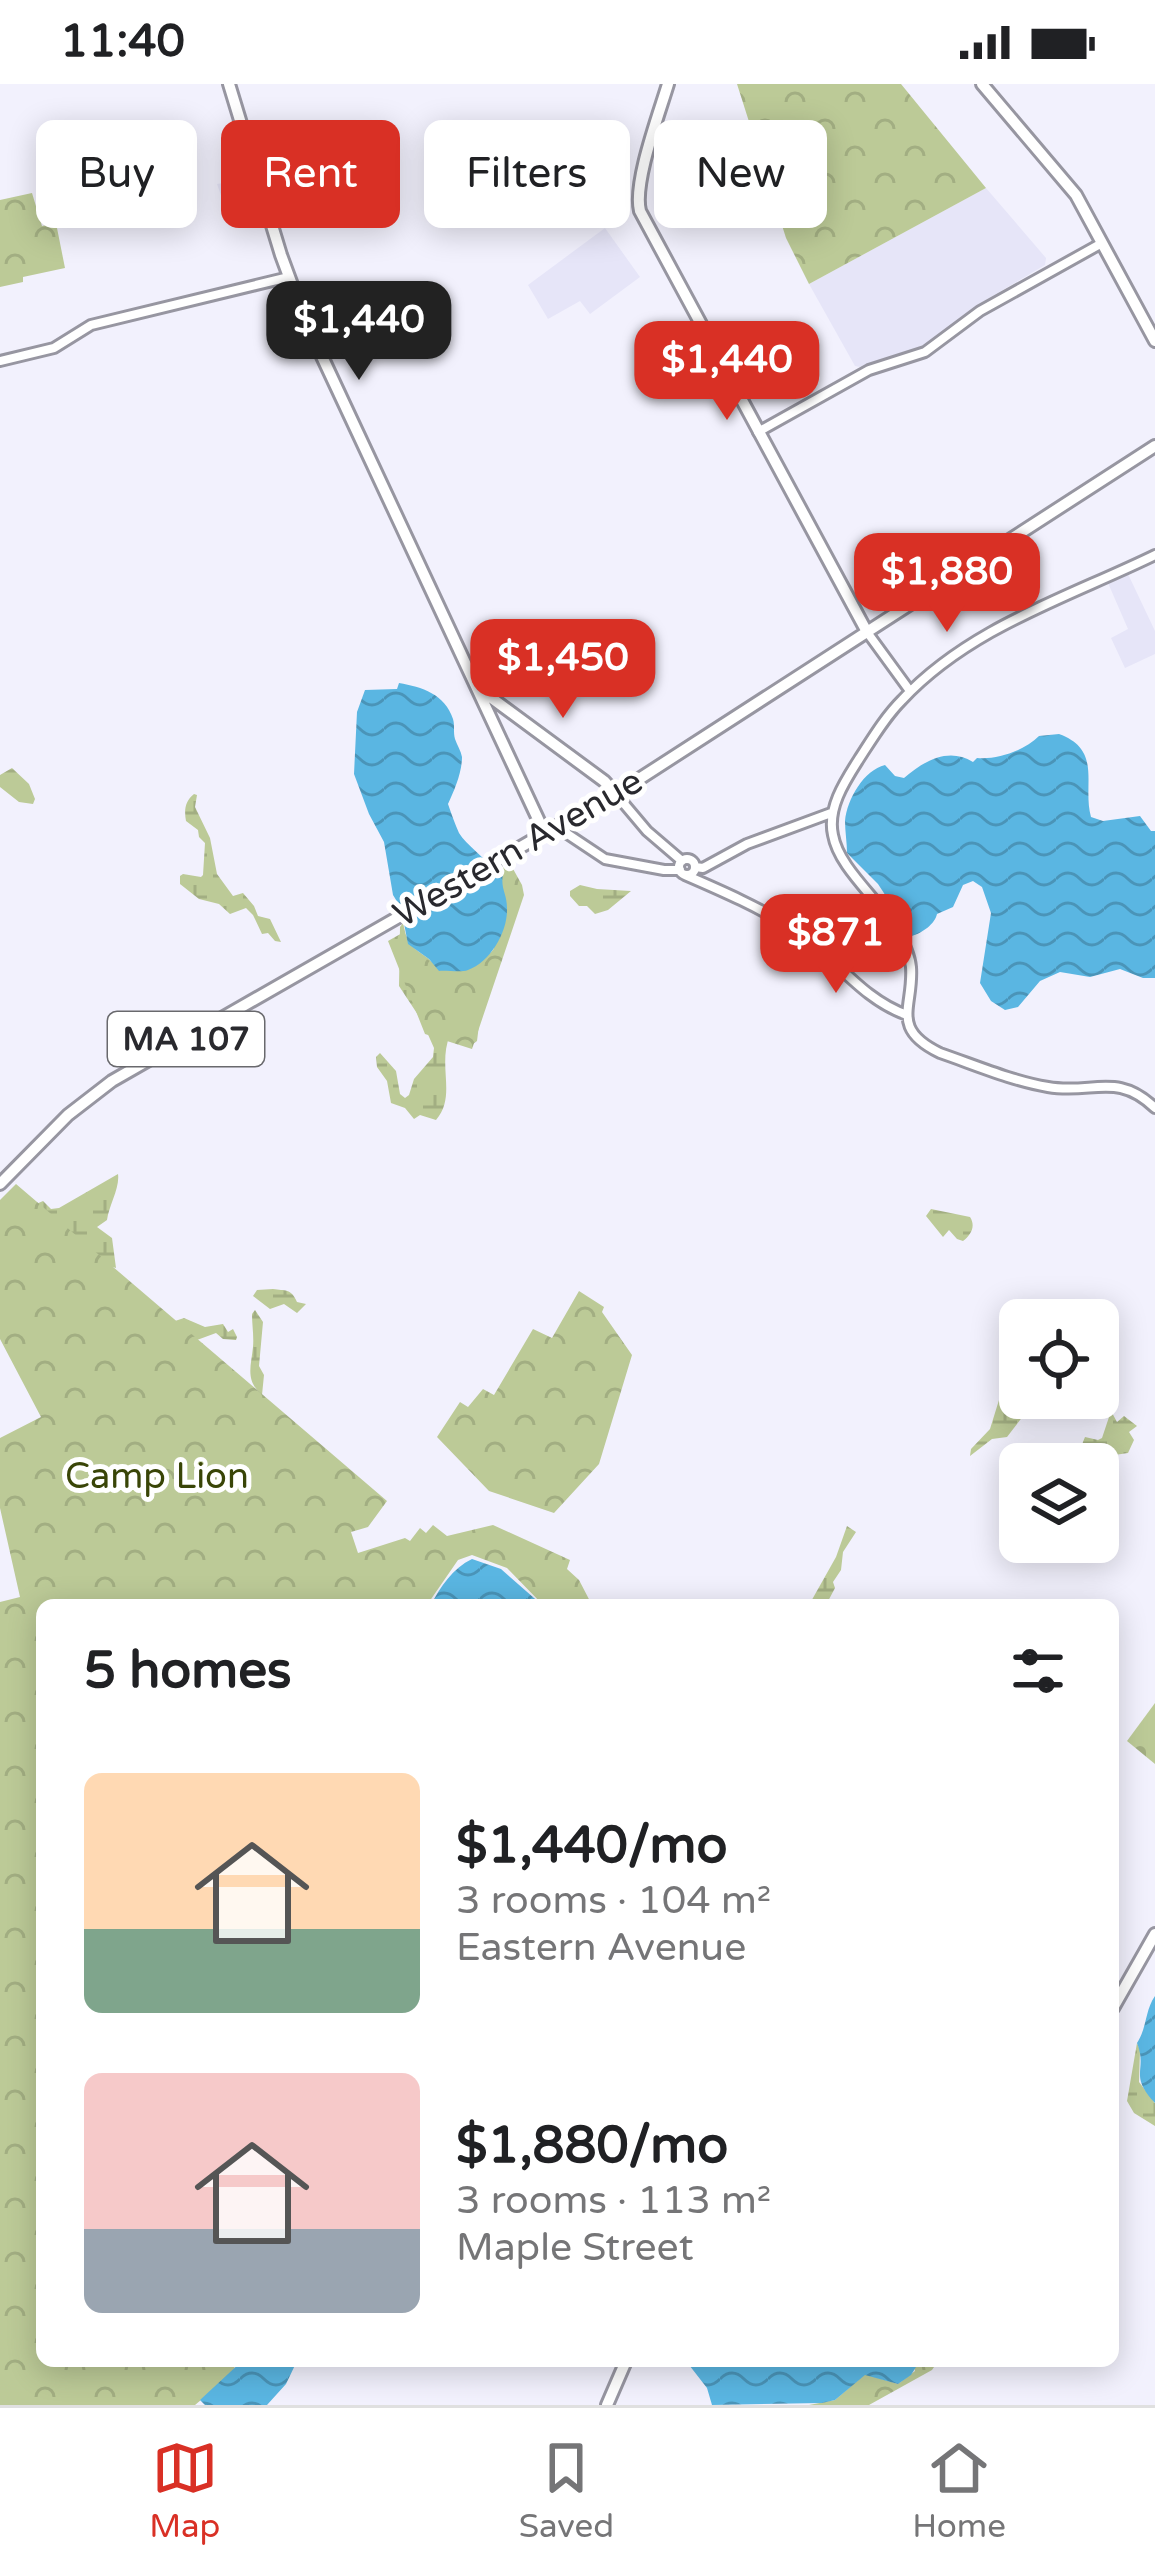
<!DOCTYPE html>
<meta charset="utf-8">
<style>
:root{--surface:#fff;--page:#f6f6f6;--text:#202124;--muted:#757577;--line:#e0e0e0;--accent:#d93025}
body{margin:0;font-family:"Varela Round",sans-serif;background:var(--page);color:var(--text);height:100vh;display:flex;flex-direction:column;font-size:45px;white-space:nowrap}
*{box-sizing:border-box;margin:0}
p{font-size:39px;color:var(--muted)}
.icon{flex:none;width:66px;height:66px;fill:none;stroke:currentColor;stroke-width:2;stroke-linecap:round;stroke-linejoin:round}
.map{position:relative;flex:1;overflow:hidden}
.sheet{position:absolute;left:36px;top:1515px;width:1083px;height:768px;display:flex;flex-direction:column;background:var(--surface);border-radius:18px;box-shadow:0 6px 30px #0003}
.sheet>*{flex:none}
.hud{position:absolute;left:36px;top:36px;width:1083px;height:108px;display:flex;gap:24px}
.controls{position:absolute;left:999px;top:1215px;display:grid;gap:24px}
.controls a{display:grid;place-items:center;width:120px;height:120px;border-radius:18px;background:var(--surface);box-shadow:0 6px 30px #0003;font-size:60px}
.price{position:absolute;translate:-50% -102px;padding:0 27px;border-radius:24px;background:var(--accent);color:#fff;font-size:39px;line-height:78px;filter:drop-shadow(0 3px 6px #0008)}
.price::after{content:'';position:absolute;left:50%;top:72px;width:36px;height:27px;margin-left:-18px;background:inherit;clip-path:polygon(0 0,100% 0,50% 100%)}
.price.selected{background:#222;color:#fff}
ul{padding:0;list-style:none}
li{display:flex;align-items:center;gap:36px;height:300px;padding:0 48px}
li span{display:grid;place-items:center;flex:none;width:336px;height:240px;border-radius:18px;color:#555}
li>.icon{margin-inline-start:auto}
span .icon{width:144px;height:144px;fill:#fffc;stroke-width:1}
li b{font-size:51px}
h2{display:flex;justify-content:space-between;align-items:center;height:144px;padding:0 48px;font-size:51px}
.pill{padding:0 42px;border-radius:18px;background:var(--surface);box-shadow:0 6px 30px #0003;font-size:42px;line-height:108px}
.pill.selected{background:var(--accent);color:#fff}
.status{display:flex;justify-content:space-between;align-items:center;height:84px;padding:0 60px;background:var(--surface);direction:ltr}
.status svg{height:33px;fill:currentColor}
.dock{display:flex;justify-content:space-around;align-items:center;height:168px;border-top:3px solid var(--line);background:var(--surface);font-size:33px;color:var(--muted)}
.dock a{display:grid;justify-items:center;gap:6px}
.dock .selected{color:var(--accent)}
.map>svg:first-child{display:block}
.built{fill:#e6e5f8}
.wetland{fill:url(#wetland-marsh)}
.cemetery{fill:url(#cemetery-stones)}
.park{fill:url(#park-crowns)}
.water{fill:url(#water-waves)}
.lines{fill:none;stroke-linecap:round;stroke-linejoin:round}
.minor-casing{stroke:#9796a1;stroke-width:14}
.major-casing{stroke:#9796a1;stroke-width:16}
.minor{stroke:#fff;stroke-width:8}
.major{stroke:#fff;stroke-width:10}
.labels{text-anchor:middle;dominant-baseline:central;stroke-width:10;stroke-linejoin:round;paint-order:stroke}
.shield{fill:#fff;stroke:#69696d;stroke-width:3}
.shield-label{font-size:33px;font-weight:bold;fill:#29292e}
.street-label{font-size:36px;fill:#29292e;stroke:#fff}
.park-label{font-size:36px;fill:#394507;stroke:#fff}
</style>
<div class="status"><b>11:40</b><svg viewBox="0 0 49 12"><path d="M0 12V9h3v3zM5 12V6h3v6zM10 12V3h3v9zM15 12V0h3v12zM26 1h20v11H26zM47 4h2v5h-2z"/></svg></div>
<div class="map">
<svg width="1155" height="2321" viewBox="0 0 1155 2321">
<defs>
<pattern id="wetland-marsh" width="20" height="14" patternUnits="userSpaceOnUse" patternTransform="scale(3)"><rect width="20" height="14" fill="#bcca97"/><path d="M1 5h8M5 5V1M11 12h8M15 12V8" fill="none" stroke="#a2ae82"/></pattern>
<pattern id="cemetery-stones" width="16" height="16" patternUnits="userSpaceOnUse" patternTransform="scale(3)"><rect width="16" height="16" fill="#bcca97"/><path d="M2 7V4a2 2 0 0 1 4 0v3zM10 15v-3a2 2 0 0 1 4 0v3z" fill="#a2ae82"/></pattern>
<pattern id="park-crowns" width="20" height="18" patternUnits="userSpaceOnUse" patternTransform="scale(3)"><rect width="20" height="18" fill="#bcca97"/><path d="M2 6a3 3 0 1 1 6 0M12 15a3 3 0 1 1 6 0" fill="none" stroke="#a2ae82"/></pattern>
<pattern id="water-waves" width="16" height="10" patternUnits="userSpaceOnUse" patternTransform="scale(3)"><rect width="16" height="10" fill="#5ab6e2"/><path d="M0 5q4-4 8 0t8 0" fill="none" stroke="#4a94b8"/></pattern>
</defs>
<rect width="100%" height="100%" fill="#f2f1fd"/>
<path class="built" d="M 229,98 L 232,108 L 253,103 L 263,136 L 232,143 L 217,100 Z
M 986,104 L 1046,174 L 1045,181 L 979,220 L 928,260 L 913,267 L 860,283 L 855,282 L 809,200 Z
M 605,144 L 640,193 L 590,230 L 580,217 L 548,235 L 528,201 Z
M 1128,490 L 1155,547 L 1155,570 L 1125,584 L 1111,554 L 1128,545 L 1108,499 Z"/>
<path class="wetland" d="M 12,684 L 29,700 L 35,715 L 33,720 L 19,718 L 0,703 L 0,691 Z
M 194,710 L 197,711 L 195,723 L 210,754 L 217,790 L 233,812 L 243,809 L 254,822 L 258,832 L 270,835 L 281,858 L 275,857 L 268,849 L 262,850 L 253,831 L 246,824 L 230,830 L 219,820 L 199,815 L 180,800 L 180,792 L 183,790 L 201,793 L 203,791 L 205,759 L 199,753 L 198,746 L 186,737 C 184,726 185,717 194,710 Z
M 580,801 L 597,805 L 631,807 L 608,826 L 595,830 L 587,822 L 579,822 L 570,812 L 570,807 Z
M 519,814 L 479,941 L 477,957 L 473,960 L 450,951 C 437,982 457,1012 436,1036 L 420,1031 L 414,1035 L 405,1024 L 391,1019 L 387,997 L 377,983 L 376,973 L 380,969 L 396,987 L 400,1010 L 405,1014 L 409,1011 L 414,995 L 433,973 L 434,964 L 422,937 L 399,902 L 400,843 L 403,839 L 408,860 L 429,875 L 437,886 C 499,881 494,865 519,814 Z
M 118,1090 C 120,1104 109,1121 107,1136 L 97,1143 L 112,1154 L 116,1184 L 109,1182 L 34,1121 L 43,1117 L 51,1125 L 59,1124 Z
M 931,1125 L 970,1133 C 976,1142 971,1151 963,1157 L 957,1155 L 949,1146 L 943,1153 L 926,1132 Z
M 273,1205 C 285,1207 291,1204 297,1218 L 306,1220 L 297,1229 L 284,1220 L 270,1225 L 253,1212 L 257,1206 Z
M 255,1226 L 263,1238 L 259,1282 L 264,1291 L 262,1311 C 245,1296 251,1283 253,1263 C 254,1252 252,1241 252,1230 Z
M 184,1234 L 205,1243 L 223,1240 L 228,1248 L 233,1245 L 237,1253 L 236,1256 L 223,1255 L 216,1249 L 197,1256 L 175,1237 Z
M 1011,1299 L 1020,1302 L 1020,1314 L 1037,1314 L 1007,1353 L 992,1355 L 970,1372 L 971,1365 L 990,1345 L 999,1316 Z
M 1111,1327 L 1117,1338 L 1124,1332 L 1137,1342 L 1129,1348 L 1134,1356 L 1128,1369 L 1108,1372 C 1104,1391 1113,1399 1098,1420 L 1098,1380 L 1074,1380 L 1085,1353 L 1098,1356 L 1102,1354 Z
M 847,1442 L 856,1448 L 843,1468 L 841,1486 L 833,1498 L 835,1504 L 826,1521 L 809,1521 L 836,1473 Z
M 1137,1959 L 1140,1966 L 1139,1998 L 1155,2019 L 1155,2042 L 1134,2029 L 1127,2017 Z"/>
<path class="cemetery" d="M 1155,1619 L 1155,1680 L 1127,1657 Z"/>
<path class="park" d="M 737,0 L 901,0 L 986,104 L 809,200 L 786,154 Z
M 32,109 L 42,142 L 56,139 L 65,184 L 23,193 L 23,198 L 0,203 L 0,116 Z
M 506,782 L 512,783 L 522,801 L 524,811 L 472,965 L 425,950 L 388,857 L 404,848 C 422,884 447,886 483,881 L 494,867 L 493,789 Z
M 16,1100 L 387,1417 L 368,1443 L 351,1448 L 358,1469 L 405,1454 L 410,1457 L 420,1444 L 426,1449 L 433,1441 L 447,1452 L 493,1441 L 570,1476 L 567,1485 L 579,1496 L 592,1521 L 543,1521 L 507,1484 L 472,1471 L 458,1476 L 427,1521 L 42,1521 L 42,2277 L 237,2277 L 232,2290 L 195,2321 L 0,2321 L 0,1518 L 20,1513 L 0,1424 L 0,1354 L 41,1333 L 0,1255 L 0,1116 Z
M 579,1207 L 604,1223 L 602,1228 L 632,1271 L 599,1380 L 554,1429 L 489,1407 L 437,1353 L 460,1318 L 468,1323 L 483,1305 L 494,1311 L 533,1245 L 552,1254 Z
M 913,2277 L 938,2277 L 932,2286 L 869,2321 L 809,2321 L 835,2316 L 865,2290 L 898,2300 L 915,2287 Z"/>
<path class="water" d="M 399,599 C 422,603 445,610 453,635 C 455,642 453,648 455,655 C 457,661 461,667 462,673 C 462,689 454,707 448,720 C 451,729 455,740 459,749 C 466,761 485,773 494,787 L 504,786 C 499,804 507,808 507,824 C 508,848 490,878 468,886 C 461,889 447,886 439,887 L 429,875 L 408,860 L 401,824 L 393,811 L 384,758 L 369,730 L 354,690 L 357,628 L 365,606 L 397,605 Z
M 1059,650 C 1103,666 1082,701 1091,733 L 1103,737 L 1140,732 L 1151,747 L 1155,747 L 1155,894 L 1143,894 L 1120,885 L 1090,893 L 1060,888 L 1040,897 L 1018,923 L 1005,926 L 991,917 L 980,899 L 991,829 L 982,803 L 973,797 L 963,801 L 953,823 L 937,830 C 935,840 922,849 912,852 L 878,800 L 847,769 C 847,759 845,747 845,737 C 847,715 864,686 885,681 L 895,692 L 904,694 C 925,676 949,663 973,678 L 977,674 C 998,676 1025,666 1039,652 Z
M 472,1475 L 501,1485 L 542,1521 L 431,1521 C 440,1503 453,1484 472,1475 Z
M 1155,1912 L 1155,2019 C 1128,1990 1148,1987 1137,1959 C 1147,1944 1145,1926 1155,1912 Z
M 242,2277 L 297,2277 L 286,2300 L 267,2321 L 205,2321 L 200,2316 Z
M 686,2277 L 913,2277 L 916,2283 L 911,2291 L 898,2300 L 865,2291 L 835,2316 L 822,2319 L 712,2321 L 707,2304 Z"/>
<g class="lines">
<g class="minor-casing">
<path id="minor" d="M 0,277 L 54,264 L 91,241 L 289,193
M 758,348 L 869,286 L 925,268 L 980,227 L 1102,159
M 1155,471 C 1069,513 970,543 902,616 C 885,633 872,655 859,675 C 845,697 827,724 833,751 C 839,785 880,816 899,849 C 904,859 910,871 911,883 C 914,923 889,944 940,969 C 975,981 1012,997 1048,1003 C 1092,1011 1117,987 1155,1024
M 867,548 L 910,607
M 615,709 L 647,747 L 682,777
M 557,743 L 605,775 L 664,786 L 680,786
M679 783a8 8 0 1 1 16 0a8 8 0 1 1-16 0Z
M 695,783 L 703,784 L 747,760 L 831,729
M 685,791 C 722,807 761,824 795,846 C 834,872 861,915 907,931"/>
</g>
<g class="major-casing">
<path id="major" d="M 229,0 L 281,171 L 305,236 L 545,750
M 668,0 C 659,30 633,99 640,127 L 867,548
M 982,0 L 1076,111 L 1155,257
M 478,604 L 604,697 L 615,709
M 0,1100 L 68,1031 L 112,997 L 636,697 L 1155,362
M 1113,1924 L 1155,1850
M 607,2321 L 626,2277"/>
</g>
<use href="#minor" class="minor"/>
<use href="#major" class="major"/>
</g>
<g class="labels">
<rect class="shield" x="108" y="928" width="156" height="54" rx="9"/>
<g class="shield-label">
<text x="186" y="955">MA 107</text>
</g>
<g class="street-label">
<text transform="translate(518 764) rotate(-30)">Western Avenue</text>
</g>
<g class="park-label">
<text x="157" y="1392">Camp Lion</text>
</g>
</g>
</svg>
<div class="controls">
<a><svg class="icon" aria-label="locate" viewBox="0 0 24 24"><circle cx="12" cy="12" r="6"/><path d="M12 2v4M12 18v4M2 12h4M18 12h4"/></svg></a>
<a><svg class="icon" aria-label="layers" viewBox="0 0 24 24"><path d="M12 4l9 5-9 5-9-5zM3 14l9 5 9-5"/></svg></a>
</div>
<b class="price selected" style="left:359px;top:299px">$1,440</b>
<b class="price" style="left:727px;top:339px">$1,440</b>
<b class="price" style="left:947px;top:551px">$1,880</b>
<b class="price" style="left:563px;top:637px">$1,450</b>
<b class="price" style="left:836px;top:912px">$871</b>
<div class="hud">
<a class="pill">Buy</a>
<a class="pill selected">Rent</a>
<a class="pill">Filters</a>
<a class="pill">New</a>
</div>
<section class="sheet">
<h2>5 homes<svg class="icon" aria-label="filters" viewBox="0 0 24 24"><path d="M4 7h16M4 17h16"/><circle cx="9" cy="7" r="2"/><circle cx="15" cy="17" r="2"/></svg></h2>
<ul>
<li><span style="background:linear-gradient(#ffd9b3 65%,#7fa58c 0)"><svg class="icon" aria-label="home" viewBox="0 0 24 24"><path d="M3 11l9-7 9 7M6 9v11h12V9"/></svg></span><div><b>$1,440/mo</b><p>3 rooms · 104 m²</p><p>Eastern Avenue</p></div></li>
<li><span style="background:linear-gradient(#f6c9c9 65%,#9aa5b1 0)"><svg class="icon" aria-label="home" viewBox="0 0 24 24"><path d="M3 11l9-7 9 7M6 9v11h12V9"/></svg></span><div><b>$1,880/mo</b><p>3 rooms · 113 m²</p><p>Maple Street</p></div></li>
</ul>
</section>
</div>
<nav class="dock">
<a class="selected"><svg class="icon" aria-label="map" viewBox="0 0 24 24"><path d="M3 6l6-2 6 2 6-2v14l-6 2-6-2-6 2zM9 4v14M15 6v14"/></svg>Map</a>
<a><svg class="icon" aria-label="saved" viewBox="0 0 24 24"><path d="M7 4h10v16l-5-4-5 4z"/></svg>Saved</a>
<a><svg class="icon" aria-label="home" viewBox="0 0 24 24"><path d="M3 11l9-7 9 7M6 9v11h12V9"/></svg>Home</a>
</nav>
